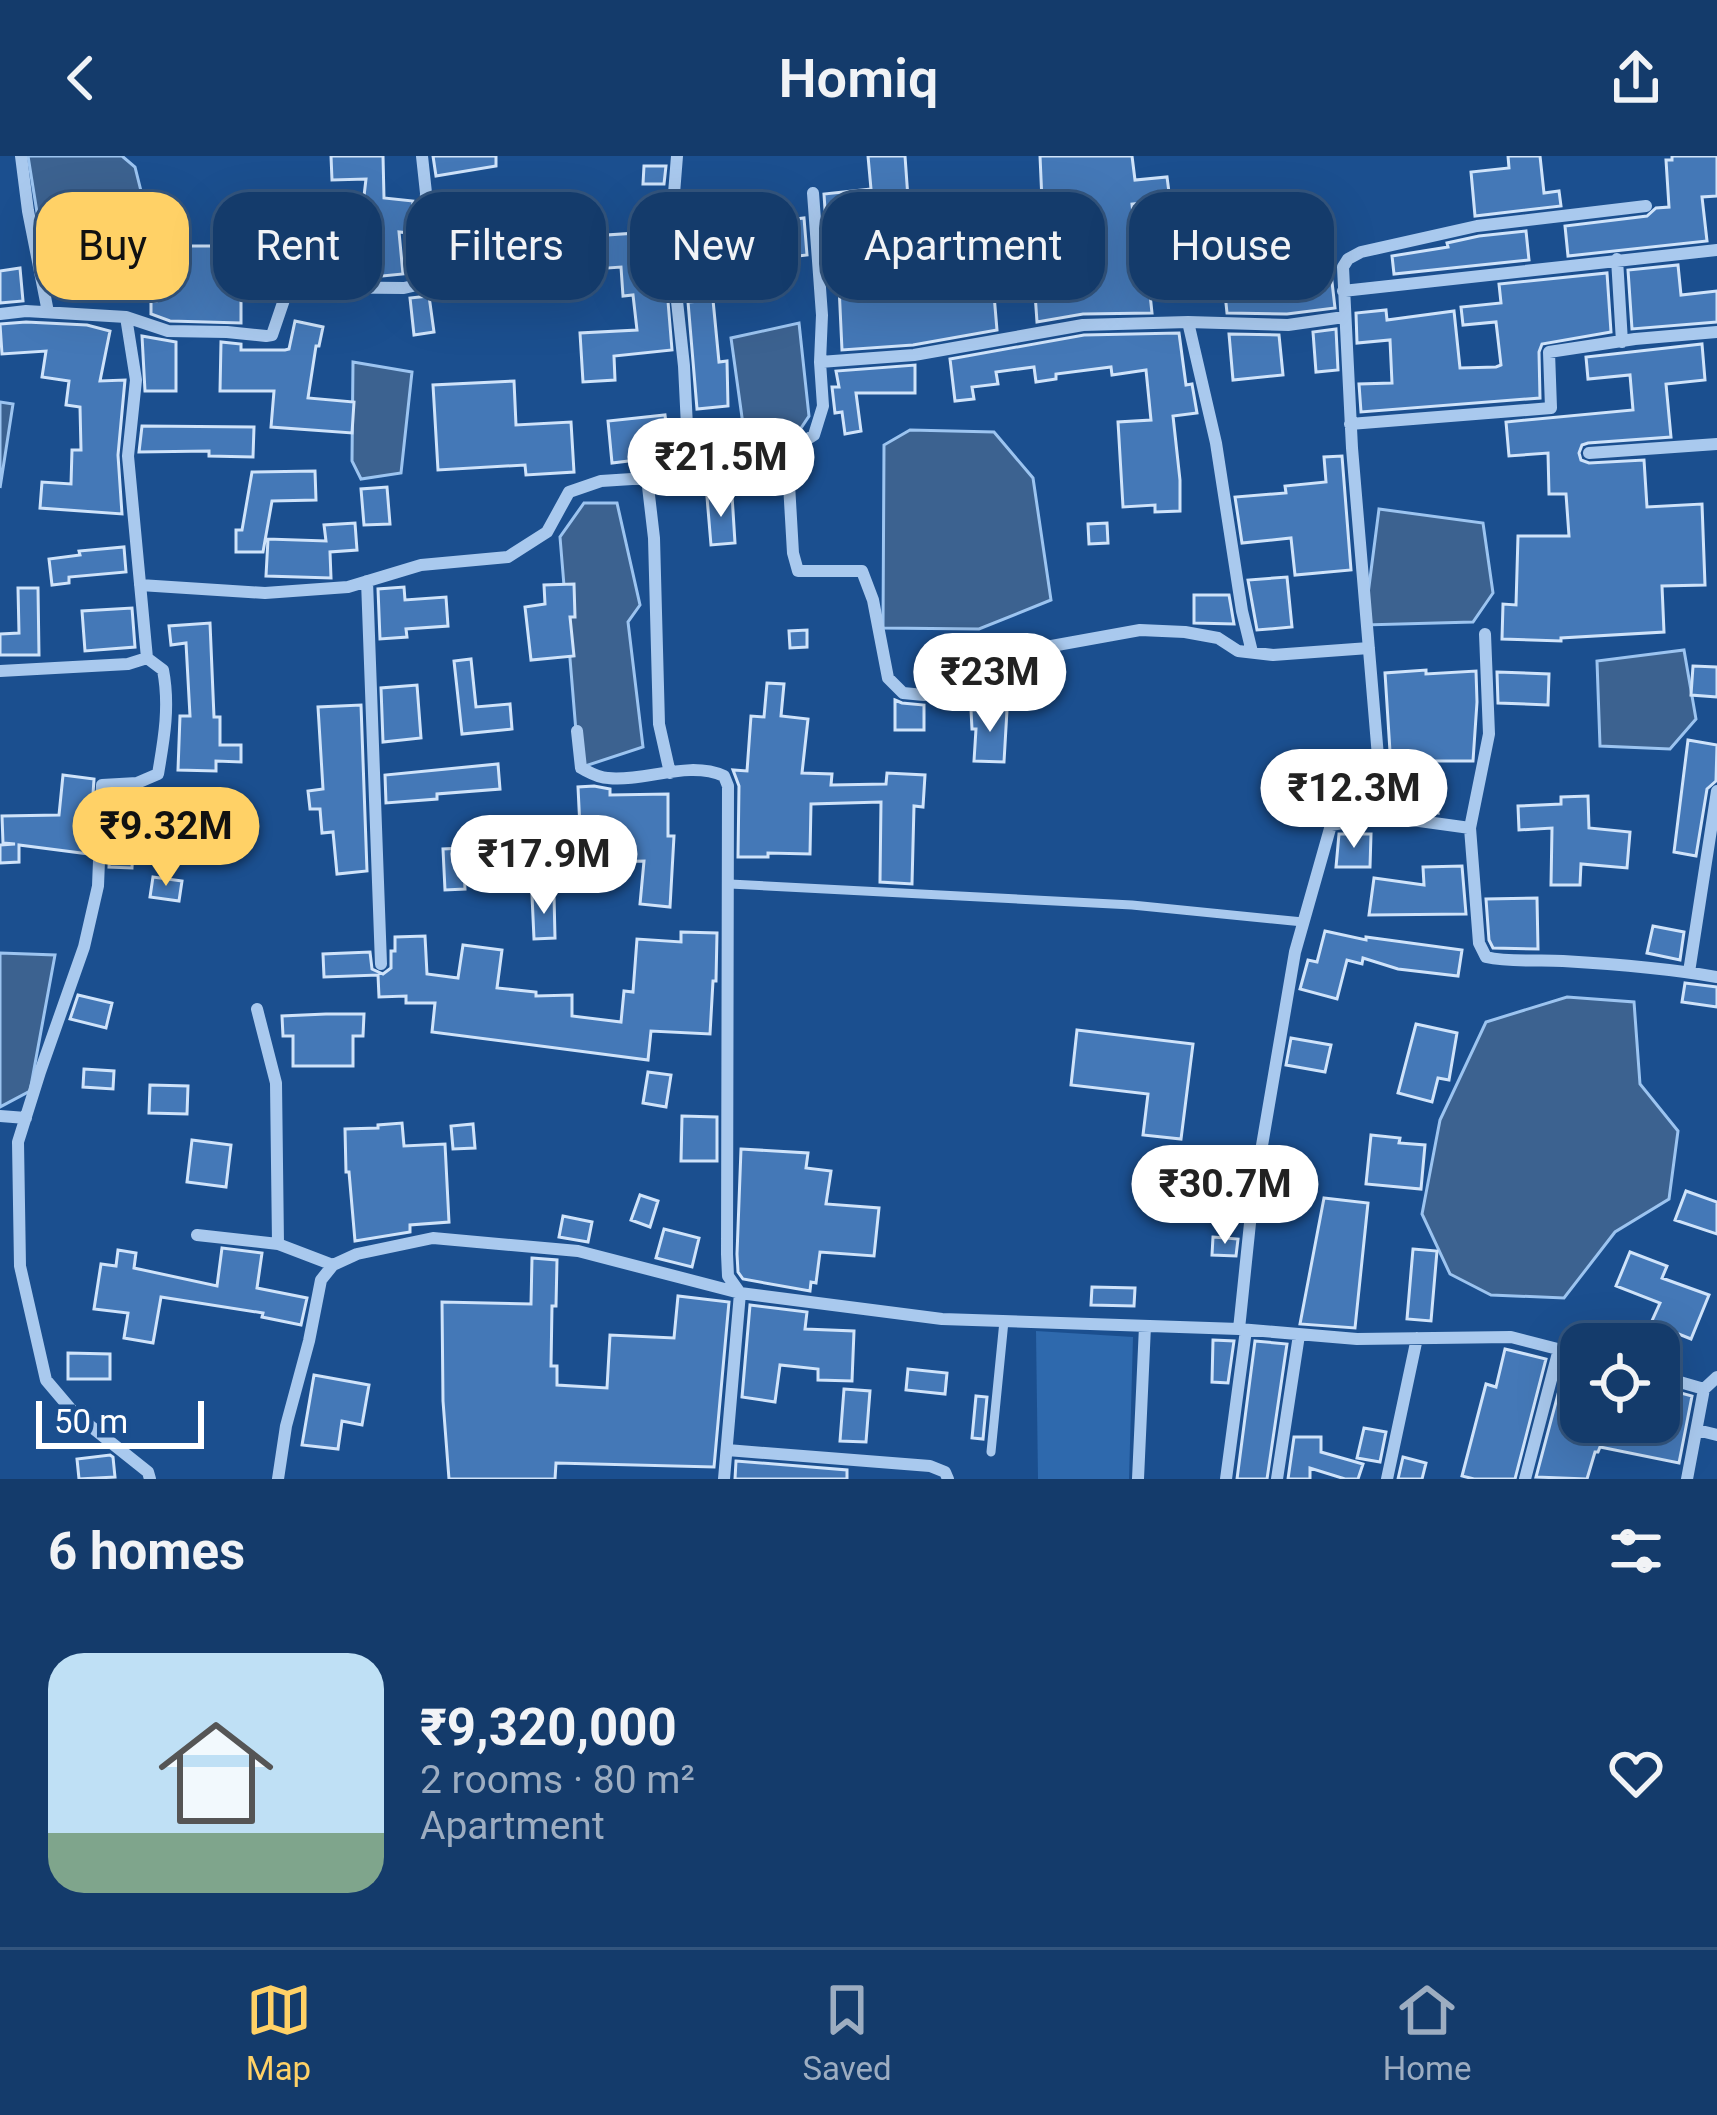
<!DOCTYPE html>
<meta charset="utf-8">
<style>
:root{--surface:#143b6b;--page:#214673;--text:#f1f3f6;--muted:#9dadc1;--line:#33557e;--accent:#ffd166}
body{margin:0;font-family:Roboto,sans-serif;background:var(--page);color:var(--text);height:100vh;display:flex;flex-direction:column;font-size:45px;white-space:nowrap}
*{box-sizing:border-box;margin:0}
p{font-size:39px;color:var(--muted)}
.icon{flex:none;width:66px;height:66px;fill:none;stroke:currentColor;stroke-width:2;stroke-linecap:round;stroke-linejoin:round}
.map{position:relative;height:1323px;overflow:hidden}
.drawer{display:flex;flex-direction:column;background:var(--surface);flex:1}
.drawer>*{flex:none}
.guide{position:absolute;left:36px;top:36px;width:1647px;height:108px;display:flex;gap:24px}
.tools{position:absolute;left:1560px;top:1167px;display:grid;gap:24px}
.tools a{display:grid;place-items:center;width:120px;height:120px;border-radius:24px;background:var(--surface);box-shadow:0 12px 48px #0002,0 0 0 3px var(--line);font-size:60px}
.scale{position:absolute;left:36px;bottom:30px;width:168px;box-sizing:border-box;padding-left:12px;border:6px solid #fff;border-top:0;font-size:33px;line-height:42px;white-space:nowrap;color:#fff;-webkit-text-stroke:9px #1b4f8f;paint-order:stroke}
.price{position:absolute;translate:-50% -102px;padding:0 27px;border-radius:42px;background:#fff;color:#222;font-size:39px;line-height:78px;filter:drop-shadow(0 3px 6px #0008)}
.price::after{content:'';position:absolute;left:50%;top:72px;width:36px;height:27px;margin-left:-18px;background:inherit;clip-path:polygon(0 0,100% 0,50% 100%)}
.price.current{background:var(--accent);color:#111}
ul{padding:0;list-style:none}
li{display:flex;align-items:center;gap:36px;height:300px;padding:0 48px}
li span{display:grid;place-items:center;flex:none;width:336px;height:240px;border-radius:36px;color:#555}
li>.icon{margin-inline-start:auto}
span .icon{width:144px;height:144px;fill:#fffc;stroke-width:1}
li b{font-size:51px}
h2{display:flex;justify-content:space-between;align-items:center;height:144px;padding:0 48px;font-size:51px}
.tag{padding:0 42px;border-radius:36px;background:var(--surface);box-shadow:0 12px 48px #0002,0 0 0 3px var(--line);font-size:42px;line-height:108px}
.tag.current{background:var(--accent);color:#111}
header{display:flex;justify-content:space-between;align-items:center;height:156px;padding:0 48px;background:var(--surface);font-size:54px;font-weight:600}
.dock{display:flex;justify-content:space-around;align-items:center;height:168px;border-top:3px solid var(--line);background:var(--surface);font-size:33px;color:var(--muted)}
.dock a{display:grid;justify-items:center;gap:6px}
.dock .current{color:var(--accent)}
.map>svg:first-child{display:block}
.green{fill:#2e69ad}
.water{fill:#3c6290;stroke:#9cc4f0;stroke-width:3}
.building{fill:#4478b7;stroke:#cfe3fa;stroke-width:3}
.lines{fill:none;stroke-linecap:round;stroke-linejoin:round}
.lane{stroke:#a9c9ee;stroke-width:9}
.street{stroke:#a9c9ee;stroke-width:12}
</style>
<header><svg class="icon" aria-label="back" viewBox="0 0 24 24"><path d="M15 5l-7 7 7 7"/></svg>Homiq<svg class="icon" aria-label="share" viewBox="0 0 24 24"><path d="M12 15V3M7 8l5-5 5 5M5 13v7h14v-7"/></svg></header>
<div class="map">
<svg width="1717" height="1323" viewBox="0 0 1717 1323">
<rect width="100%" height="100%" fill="#1b4f8f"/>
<path class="green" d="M 1036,1175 L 1133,1181 L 1129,1323 L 1038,1323 Z"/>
<path class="water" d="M 28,0 L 122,0 L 135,11 L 144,47 L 103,63 L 88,119 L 47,119 Z
M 799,167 L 809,260 L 793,284 L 745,283 L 731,182 Z
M 353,206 L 412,216 L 401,317 L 361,323 L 352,305 Z
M 0,246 L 13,248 L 0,332 Z
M 910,274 L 994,276 L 1033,322 L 1051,444 L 979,473 L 883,472 L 884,289 Z
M 584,347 L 617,347 L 640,449 L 628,466 L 643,591 L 579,612 L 560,381 Z
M 1379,353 L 1483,367 L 1493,437 L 1473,466 L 1364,469 Z
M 1684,494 L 1696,563 L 1670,593 L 1600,590 L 1597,505 Z
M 0,797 L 55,799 L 30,935 L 0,951 Z
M 1567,841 L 1634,846 L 1640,928 L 1678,975 L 1669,1043 L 1615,1076 L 1564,1142 L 1491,1139 L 1450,1118 L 1422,1058 L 1440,964 L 1486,866 Z"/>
<path class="building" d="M 331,0 L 383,0 L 384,42 L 413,45 L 410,77 L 399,76 L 403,118 L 372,121 L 334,121 L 331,85 L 359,83 L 366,23 L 332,24 Z
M 433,0 L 496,0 L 496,10 L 436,20 Z
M 868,0 L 905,0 L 908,42 L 932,41 L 932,64 L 900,65 L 900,58 L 863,62 L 866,104 L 874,103 L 875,120 L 917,118 L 915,104 L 922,103 L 919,69 L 959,65 L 960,68 L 1029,61 L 1028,46 L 1042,45 L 1040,0 L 1132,0 L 1135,24 L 1167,21 L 1170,44 L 1132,48 L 1137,98 L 1158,96 L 1160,117 L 1148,119 L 1152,157 L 1083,158 L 1037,166 L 1034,123 L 993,127 L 997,174 L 913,189 L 842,194 L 839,130 L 830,130 L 824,38 L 871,33 Z
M 1508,0 L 1540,0 L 1544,37 L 1559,35 L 1561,50 L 1475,60 L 1471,16 L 1509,12 Z
M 1672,0 L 1717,0 L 1717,40 L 1702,41 L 1707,85 L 1568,100 L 1565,70 L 1647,60 L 1656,52 L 1669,51 L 1666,4 L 1672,4 Z
M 644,10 L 666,10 L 664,28 L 643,28 Z
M 174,50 L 181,90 L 265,90 L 265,114 L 241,114 L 241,167 L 170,165 L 151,158 L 151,145 L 156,145 L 151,106 L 144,107 L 142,71 L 139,71 L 136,55 Z
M 661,60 L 672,194 L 614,200 L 615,224 L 583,226 L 580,177 L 637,174 L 633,139 L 623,140 L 621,111 L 580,114 L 577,81 L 636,77 L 635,61 Z
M 804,62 L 807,99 L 781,102 L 778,65 Z
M 1330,71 L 1334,100 L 1329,100 L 1335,152 L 1287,158 L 1227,157 L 1224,128 L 1255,124 L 1254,117 L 1296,112 L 1292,75 Z
M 1526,75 L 1529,104 L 1394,118 L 1392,100 L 1448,91 L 1447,87 L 1479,80 Z
M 713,80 L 715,108 L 686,110 L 685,82 Z
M 1678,109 L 1681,139 L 1717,135 L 1717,166 L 1632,173 L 1628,114 Z
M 20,112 L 23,145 L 0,147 L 0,115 Z
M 1607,117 L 1611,176 L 1542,188 L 1539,196 L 1540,242 L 1361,256 L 1359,228 L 1392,227 L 1390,184 L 1357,187 L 1356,157 L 1386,154 L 1387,164 L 1454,155 L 1460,212 L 1496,211 L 1501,209 L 1496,166 L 1463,169 L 1461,151 L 1501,147 L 1499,128 Z
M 429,140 L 434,176 L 414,179 L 410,142 Z
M 713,144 L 719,206 L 727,205 L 728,250 L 697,253 L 688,146 Z
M 295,165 L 323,171 L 319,190 L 316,190 L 308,242 L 354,246 L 352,277 L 271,271 L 274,235 L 220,235 L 221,186 L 241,188 L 241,194 L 285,194 L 289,193 Z
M 26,166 L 87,169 L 110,175 L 100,225 L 125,224 L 118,299 L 122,358 L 40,352 L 42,326 L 71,328 L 72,294 L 81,294 L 80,251 L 66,249 L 69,225 L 42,221 L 46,195 L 2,198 L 0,168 Z
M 1336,173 L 1338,214 L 1316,216 L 1313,176 Z
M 1179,177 L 1186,229 L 1192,228 L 1197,257 L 1173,260 L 1180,324 L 1180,355 L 1155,356 L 1155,349 L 1123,351 L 1118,266 L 1151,264 L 1146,214 L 1112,219 L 1111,211 L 1056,218 L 1056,223 L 1036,226 L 1034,211 L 996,216 L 998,228 L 972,231 L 974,243 L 955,245 L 950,203 L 1084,179 Z
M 1229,178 L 1279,179 L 1283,219 L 1233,224 Z
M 142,180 L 176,186 L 176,235 L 145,235 Z
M 1702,188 L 1705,224 L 1666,228 L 1671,281 L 1588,287 L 1582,289 L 1579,297 L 1581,304 L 1589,307 L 1644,304 L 1647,351 L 1702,348 L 1705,429 L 1662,430 L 1664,476 L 1561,482 L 1561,485 L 1502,483 L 1503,448 L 1516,449 L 1518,380 L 1569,380 L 1566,338 L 1549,338 L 1548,297 L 1509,300 L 1506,266 L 1633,254 L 1630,219 L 1588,223 L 1586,201 Z
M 915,209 L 915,237 L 856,237 L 861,275 L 845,278 L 842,256 L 835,257 L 832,231 L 839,231 L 836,215 Z
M 514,225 L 516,269 L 571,266 L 574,316 L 526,319 L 525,309 L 438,314 L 433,229 Z
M 665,259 L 670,300 L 612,307 L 608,265 Z
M 142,270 L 254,271 L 253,301 L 209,300 L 209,295 L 139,296 Z
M 1342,300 L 1351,414 L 1295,419 L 1291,382 L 1242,387 L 1235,341 L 1286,337 L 1285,330 L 1326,326 L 1324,301 Z
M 315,315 L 316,344 L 272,345 L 263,396 L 236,396 L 236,374 L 242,374 L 252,316 Z
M 387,331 L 390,368 L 364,369 L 361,333 Z
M 732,339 L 735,387 L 711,389 L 707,341 Z
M 355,367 L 357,394 L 330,396 L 331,422 L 266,420 L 268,383 L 326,385 L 324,369 Z
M 1107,367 L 1108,387 L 1089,388 L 1088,368 Z
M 124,391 L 126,416 L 69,421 L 69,427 L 52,429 L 49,403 L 80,399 L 79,395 Z
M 1287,421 L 1292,471 L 1257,474 L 1248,424 Z
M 574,428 L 575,461 L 570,461 L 574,500 L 531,504 L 525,451 L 545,448 L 544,429 Z
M 404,431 L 405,444 L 446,441 L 448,470 L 406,473 L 407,481 L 380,483 L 378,433 Z
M 18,432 L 38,432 L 39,499 L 0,499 L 0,478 L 19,477 Z
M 1194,439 L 1229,439 L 1234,468 L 1194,467 Z
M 132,452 L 135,491 L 85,495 L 82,455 Z
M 210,467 L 214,561 L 220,561 L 220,589 L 241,589 L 241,606 L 216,605 L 216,615 L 178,614 L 180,560 L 190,560 L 186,487 L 171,489 L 169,470 Z
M 807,474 L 807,491 L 790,492 L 789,475 Z
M 471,503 L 476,551 L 510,548 L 512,573 L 462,578 L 454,505 Z
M 1693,510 L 1717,511 L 1717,541 L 1691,539 Z
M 1426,514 L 1426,518 L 1476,515 L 1477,546 L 1473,605 L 1433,605 L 1438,657 L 1399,652 L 1396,627 L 1392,627 L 1385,517 Z
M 1497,516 L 1549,518 L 1548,549 L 1498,547 Z
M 767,527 L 784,528 L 781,560 L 808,563 L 802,617 L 832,618 L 831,629 L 886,628 L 887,617 L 925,619 L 923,651 L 914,650 L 912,728 L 880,726 L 881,646 L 811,648 L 810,698 L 768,697 L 768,701 L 738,701 L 739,630 L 733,614 L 747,615 L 751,560 L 764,561 Z
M 417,529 L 421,582 L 383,586 L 381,532 Z
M 895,544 L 902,547 L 924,549 L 924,574 L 895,574 Z
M 361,549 L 367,715 L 337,718 L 333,676 L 322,677 L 320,653 L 310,653 L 308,635 L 323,633 L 318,551 Z
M 971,554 L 1007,554 L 1004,606 L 974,605 L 976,573 L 972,573 Z
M 1688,584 L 1717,589 L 1716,625 L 1707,633 L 1696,700 L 1674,696 Z
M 498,608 L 500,633 L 437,638 L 437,643 L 386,647 L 385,619 Z
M 63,619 L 94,623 L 89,698 L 19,689 L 19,706 L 0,707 L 0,689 L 15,688 L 3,687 L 2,660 L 59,659 Z
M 594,630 L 610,633 L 610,639 L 668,638 L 668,680 L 674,680 L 670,751 L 640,748 L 644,705 L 599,706 L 599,700 L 540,706 L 541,732 L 518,733 L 517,708 L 522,708 L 520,682 L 568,679 L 568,674 L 580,672 L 578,631 Z
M 1588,640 L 1589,672 L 1630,676 L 1627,712 L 1581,708 L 1580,729 L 1551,729 L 1552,672 L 1519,674 L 1518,650 L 1561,648 L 1561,641 Z
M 112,644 L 143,644 L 144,672 L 134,672 L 132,712 L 109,711 Z
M 1339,678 L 1371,678 L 1370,711 L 1336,711 Z
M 463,692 L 465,733 L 445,734 L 443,693 Z
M 1462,710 L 1466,758 L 1369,759 L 1374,722 L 1424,729 L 1423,711 Z
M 153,721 L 182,725 L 179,745 L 150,741 Z
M 532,739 L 554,739 L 555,782 L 534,783 Z
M 1537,742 L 1538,793 L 1493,792 L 1489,784 L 1486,743 Z
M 1653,770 L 1684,776 L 1680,804 L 1647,797 Z
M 1325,775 L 1366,784 L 1366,781 L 1462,794 L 1458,820 L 1398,813 L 1363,802 L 1362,808 L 1347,804 L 1337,843 L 1300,833 L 1308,804 L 1317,806 Z
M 681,776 L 717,777 L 716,825 L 713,825 L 710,878 L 651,875 L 648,904 L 432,876 L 435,847 L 406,847 L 406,840 L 379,841 L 378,819 L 324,821 L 323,798 L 370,796 L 372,813 L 383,818 L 391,812 L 391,795 L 395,795 L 395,781 L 425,780 L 427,818 L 458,822 L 463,789 L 502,794 L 497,832 L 536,836 L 536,840 L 572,839 L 572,860 L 621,866 L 624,835 L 633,836 L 637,783 L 681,786 Z
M 1685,827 L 1717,831 L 1717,851 L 1682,846 Z
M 78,839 L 112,847 L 106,872 L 70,863 Z
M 326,858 L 364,858 L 363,880 L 353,880 L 353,910 L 293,910 L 293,880 L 283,880 L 282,860 Z
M 1416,868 L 1457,877 L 1449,924 L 1438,922 L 1432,946 L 1398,937 Z
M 1077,874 L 1193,888 L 1181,983 L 1143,979 L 1148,938 L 1071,929 Z
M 1291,882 L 1331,889 L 1325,916 L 1286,909 Z
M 84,913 L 114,915 L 113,933 L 83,931 Z
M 648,916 L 671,919 L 666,951 L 643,947 Z
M 150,929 L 188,930 L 187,958 L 149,957 Z
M 682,960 L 717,961 L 717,1005 L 681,1005 Z
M 402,967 L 404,990 L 445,988 L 449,1066 L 410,1069 L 410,1076 L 355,1085 L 349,1016 L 346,1016 L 345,973 L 378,972 L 378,969 Z
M 473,968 L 475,992 L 453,993 L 451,970 Z
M 1371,979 L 1400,982 L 1399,987 L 1425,989 L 1421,1033 L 1366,1028 Z
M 192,984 L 231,989 L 226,1031 L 187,1026 Z
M 741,993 L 808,997 L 806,1012 L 831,1015 L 826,1048 L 879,1052 L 874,1100 L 820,1096 L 816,1127 L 811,1126 L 810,1135 L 743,1123 L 738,1116 L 737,1098 Z
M 1218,1013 L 1246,1015 L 1243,1038 L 1216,1037 Z
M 1686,1035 L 1717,1046 L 1717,1078 L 1675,1064 Z
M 640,1039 L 658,1045 L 650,1071 L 631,1064 Z
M 1324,1042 L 1368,1047 L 1355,1172 L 1300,1168 Z
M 563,1060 L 592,1066 L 588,1086 L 559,1081 Z
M 664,1073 L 699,1082 L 692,1111 L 656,1102 Z
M 1213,1081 L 1238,1083 L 1236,1100 L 1212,1099 Z
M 222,1092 L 262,1097 L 257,1132 L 307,1142 L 301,1169 L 262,1161 L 263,1157 L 161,1141 L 153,1187 L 124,1182 L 128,1157 L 94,1153 L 101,1108 L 116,1110 L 118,1094 L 136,1097 L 134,1112 L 217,1130 Z
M 1413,1093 L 1437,1095 L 1431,1165 L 1407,1163 Z
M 1630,1096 L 1667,1110 L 1662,1122 L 1709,1139 L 1691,1183 L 1651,1167 L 1660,1147 L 1616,1130 Z
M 532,1102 L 557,1104 L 556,1150 L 552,1150 L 551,1210 L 557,1210 L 557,1229 L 607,1232 L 610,1179 L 674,1182 L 678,1140 L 729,1146 L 714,1311 L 556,1307 L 555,1323 L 449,1323 L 443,1245 L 442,1146 L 531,1148 Z
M 1092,1131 L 1135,1132 L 1134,1150 L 1091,1149 Z
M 750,1149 L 807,1156 L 805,1173 L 854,1175 L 852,1225 L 818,1224 L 818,1213 L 780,1209 L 775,1246 L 742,1241 Z
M 1213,1184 L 1234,1185 L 1228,1227 L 1212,1226 Z
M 1255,1185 L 1287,1188 L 1267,1323 L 1237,1323 Z
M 1505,1193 L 1546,1203 L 1515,1323 L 1474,1323 L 1462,1320 L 1486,1228 L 1496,1231 Z
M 68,1197 L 110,1198 L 110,1223 L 68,1223 Z
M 1566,1208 L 1581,1212 L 1581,1266 L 1617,1273 L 1619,1266 L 1659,1270 L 1659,1231 L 1692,1240 L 1679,1307 L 1600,1291 L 1598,1296 L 1595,1296 L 1587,1323 L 1536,1321 Z
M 908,1213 L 947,1217 L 945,1238 L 906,1234 Z
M 314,1219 L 369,1229 L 362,1269 L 342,1265 L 338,1293 L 302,1289 Z
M 844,1233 L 870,1235 L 866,1286 L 840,1285 Z
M 976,1240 L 987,1241 L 983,1283 L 972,1282 Z
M 1364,1272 L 1386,1276 L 1380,1306 L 1357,1302 Z
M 1294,1281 L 1321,1281 L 1321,1296 L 1363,1308 L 1358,1323 L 1345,1323 L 1310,1312 L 1310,1323 L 1288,1323 Z
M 110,1299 L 113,1301 L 115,1321 L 79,1323 L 77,1303 Z
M 1403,1301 L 1426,1307 L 1422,1323 L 1398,1323 Z
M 736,1305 L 847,1314 L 847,1323 L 735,1323 Z"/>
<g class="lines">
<path class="lane" d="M 730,728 L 1132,749 L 1303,766
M 991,1296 L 1004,1165"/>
<path class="street" d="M 21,0 L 28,55 L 48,156
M 677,0 L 673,50 L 676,136 L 684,210 L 689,311
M 813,37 L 822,159 L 820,206
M 1617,103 L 1622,186
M 1343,135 L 1717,94
M 0,158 L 26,155 L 126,161 L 168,175 L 227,176 L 266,180 L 272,179 L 287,135 L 298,131 L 404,132 L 417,129 L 422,120 L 426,37 L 422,0
M 1188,166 L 1216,287 L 1242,455 L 1252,496
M 1350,268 L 1551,252 L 1549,196 L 1635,183 L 1717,176
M 782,296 L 789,328 L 793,397 L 798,415 L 862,415 L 873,444 L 888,522 L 903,537 L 924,539 L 947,536 L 1046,491 L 1140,474 L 1185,476 L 1218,482 L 1238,495 L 1273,499 L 1369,492
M 1589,297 L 1717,288
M 647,322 L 654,382 L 659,568 L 670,617
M 367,425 L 381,808
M 140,429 L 265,437 L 348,431 L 421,409 L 508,401 L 547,376 L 569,336 L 601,325 L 663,321 L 726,295 L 787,296 L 814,279 L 823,250 L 820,206 L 914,199 L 1083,169 L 1188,166 L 1288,169 L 1344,161
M 1485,478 L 1489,578 L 1470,672 L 1479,787 L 1486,801 C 1511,807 1537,803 1563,805 C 1615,808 1666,812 1717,821
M 147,502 L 163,514 C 170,550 164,583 158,618 L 137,627 L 102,629 L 98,730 L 84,791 L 40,916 L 18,986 L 20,1110 L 46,1224 L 74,1257 L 148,1316 L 150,1323
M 0,515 L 128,508 L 147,502 L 128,300 L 136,224 L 126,161
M 577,575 L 581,612 C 589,616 598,622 608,622 C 645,626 688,604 724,620 L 728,630 L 727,1098 L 728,1120 L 740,1137 L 724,1323
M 1383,660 L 1470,672
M 1689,816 L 1717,635
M 257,853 L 276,927 L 278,1088 L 333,1109
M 0,960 L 26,962
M 197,1079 L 278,1088
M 1239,1173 L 1252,1048 L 1295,796 L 1331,669 L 1383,660 L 1352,292 L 1343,111 L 1348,103 L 1361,96 L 1477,70 L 1646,50
M 1659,1220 L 1704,1233 L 1717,1221
M 1697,1274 L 1717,1279
M 727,1294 L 930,1310 L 945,1316 L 948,1323
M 278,1323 L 286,1270 L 309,1185 L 321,1124 L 333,1109 L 357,1098 L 433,1082 L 578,1095 L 740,1137 L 942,1163 L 1239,1173 L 1357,1183 L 1511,1181 L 1581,1199
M 1138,1323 L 1145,1170
M 1226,1323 L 1246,1174
M 1277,1323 L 1299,1179
M 1387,1323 L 1417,1182
M 1525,1323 L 1559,1193
M 1687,1323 L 1704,1233"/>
</g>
</svg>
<div class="tools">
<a><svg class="icon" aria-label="locate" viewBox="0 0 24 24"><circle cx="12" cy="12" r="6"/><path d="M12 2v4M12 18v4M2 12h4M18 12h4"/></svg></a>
</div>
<div class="scale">50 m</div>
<b class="price" style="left:721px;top:364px">₹21.5M</b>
<b class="price" style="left:990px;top:579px">₹23M</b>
<b class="price" style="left:1354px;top:695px">₹12.3M</b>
<b class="price current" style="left:166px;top:733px">₹9.32M</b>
<b class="price" style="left:544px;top:761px">₹17.9M</b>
<b class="price" style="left:1225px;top:1091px">₹30.7M</b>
<div class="guide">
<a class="tag current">Buy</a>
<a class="tag">Rent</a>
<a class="tag">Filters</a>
<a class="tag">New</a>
<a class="tag">Apartment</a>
<a class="tag">House</a>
</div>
</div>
<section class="drawer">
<h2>6 homes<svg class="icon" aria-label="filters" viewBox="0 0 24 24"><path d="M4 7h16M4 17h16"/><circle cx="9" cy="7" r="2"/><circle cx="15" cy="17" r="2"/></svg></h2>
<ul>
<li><span style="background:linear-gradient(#bfe0f5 75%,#7fa58c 0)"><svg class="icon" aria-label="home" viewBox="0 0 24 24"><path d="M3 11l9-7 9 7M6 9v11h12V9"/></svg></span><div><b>₹9,320,000</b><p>2 rooms · 80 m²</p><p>Apartment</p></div><svg class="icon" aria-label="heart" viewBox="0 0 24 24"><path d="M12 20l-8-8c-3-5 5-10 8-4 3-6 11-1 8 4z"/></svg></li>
</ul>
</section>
<nav class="dock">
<a class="current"><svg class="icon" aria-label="map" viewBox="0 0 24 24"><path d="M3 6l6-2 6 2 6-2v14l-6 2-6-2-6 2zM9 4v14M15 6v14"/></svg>Map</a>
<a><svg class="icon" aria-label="saved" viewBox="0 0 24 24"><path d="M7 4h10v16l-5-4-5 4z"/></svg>Saved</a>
<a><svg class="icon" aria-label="home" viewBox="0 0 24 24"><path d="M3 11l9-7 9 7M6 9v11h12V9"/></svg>Home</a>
</nav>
